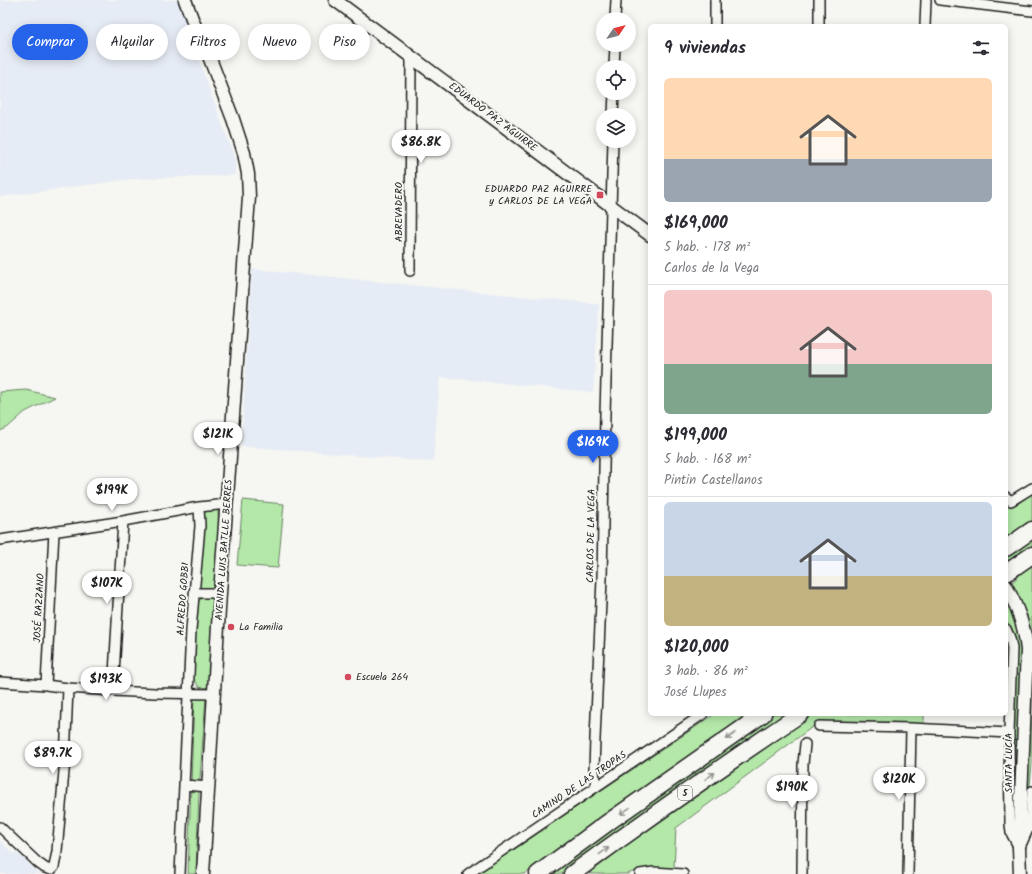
<!DOCTYPE html>
<html lang="es">
<meta charset="utf-8">
<style>
:root{--surface:#fff;--page:#f2f2f3;--text:#2b2b33;--muted:#7c7c81;--line:#e1e1e2;--accent:#2563eb}
body{margin:0;font-family:Kalam,sans-serif;background:var(--page);color:var(--text);height:100vh;display:flex;flex-direction:column;font-size:15px;white-space:nowrap}
*{box-sizing:border-box;margin:0}
p{font-size:13px;color:var(--muted)}
.icon{flex:none;width:22px;height:22px;fill:none;stroke:currentColor;stroke-width:2;stroke-linecap:round;stroke-linejoin:round}
.map{position:relative;flex:1;overflow:hidden}
.drawer{position:absolute;left:648px;top:24px;width:360px;height:692px;display:flex;flex-direction:column;background:var(--surface);border-radius:6px;box-shadow:0 2px 10px #0003}
.drawer>*{flex:none}
.guide{position:absolute;left:12px;top:24px;width:380px;height:36px;display:flex;gap:8px}
.needle{width:26px;rotate:55deg}
.fabs{position:absolute;left:596px;top:12px;display:grid;gap:8px}
.fabs a{display:grid;place-items:center;width:40px;height:40px;border-radius:50%;background:var(--surface);box-shadow:0 2px 10px #0003;font-size:20px}
.price{position:absolute;translate:-50% -34px;padding:0 9px;border-radius:14px;background:#fff;color:#222;font-size:13px;line-height:26px;filter:drop-shadow(0 1px 2px #0008)}
.price::after{content:'';position:absolute;left:50%;top:24px;width:12px;height:9px;margin-left:-6px;background:inherit;clip-path:polygon(0 0,100% 0,50% 100%)}
.price.active{background:var(--accent);color:#fff}
ul{padding:0;list-style:none}
li{display:grid;align-content:center;gap:8px;height:212px;padding:0 16px}
li+li{border-top:1px solid var(--line)}
li span{display:grid;place-items:center;height:124px;border-radius:6px;color:#555}
li>.icon{margin-inline-start:auto}
span .icon{width:72px;height:72px;fill:#fffc;stroke-width:1}
li b{font-size:17px}
h2{display:flex;justify-content:space-between;align-items:center;height:48px;padding:0 16px;font-size:17px}
.tag{padding:0 14px;border-radius:18px;background:var(--surface);box-shadow:0 2px 10px #0003;font-size:14px;line-height:36px}
.tag.active{background:var(--accent);color:#fff}
.map>svg:first-child{display:block}
.built{fill:#e6ecf5}
.green{fill:#b4e8a9;stroke:#688262}
.lines{fill:none;stroke-linecap:round;stroke-linejoin:round}
.street-casing{stroke:#1c1c1c;stroke-width:12}
.secondary-casing{stroke:#1c1c1c;stroke-width:15}
.highway-casing{stroke:#1c1c1c;stroke-width:19}
.street{stroke:#f6f6f2;stroke-width:9}
.secondary{stroke:#f6f6f2;stroke-width:12}
.highway{stroke:#f6f6f2;stroke-width:16}
.oneway{stroke:#949492}
.poi-dot{fill:#d1495b;stroke:#f6f6f2;stroke-width:1.5}
.labels{text-anchor:middle;dominant-baseline:central;stroke-width:4;stroke-linejoin:round;paint-order:stroke}
.shield{fill:#f6f6f2;stroke:#5d5d5c;stroke-width:1}
.shield-label{font-size:9px;font-weight:bold;fill:#1c1c1c}
.street-label{font-size:10px;fill:#1c1c1c;stroke:#f6f6f2}
.poi-label{font-size:10px;fill:#1c1c1c;stroke:#f6f6f2;text-anchor:start}
</style>
<div class="map">
<svg width="1032" height="874" viewBox="0 0 1032 874">
<rect width="100%" height="100%" fill="#f6f6f2"/>
<filter id="ink" filterUnits="userSpaceOnUse"><feTurbulence type="fractalNoise" baseFrequency=".025" numOctaves="2"/><feDisplacementMap in="SourceGraphic" scale="8" xChannelSelector="R" yChannelSelector="G"/><feConvolveMatrix kernelMatrix="1 2 1 2 8 2 1 2 1" color-interpolation-filters="sRGB"/></filter>
<g filter="url(#ink)">
<path class="built" d="M 0,0 L 177,0 L 235,159 L 235,175 L 131,179 L 0,197 Z
M 252,269 L 599,304 L 593,392 L 440,377 L 433,462 L 241,446 Z
M 0,841 L 14,854 L 16,852 L 40,874 L 0,874 Z"/>
<path class="green" d="M 26,390 L 55,397 L 25,412 L 7,428 L 0,431 L 0,392 Z
M 1032,493 L 1032,524 L 1006,539 L 1006,504 L 1011,506 L 1019,503 Z
M 243,500 L 284,504 L 278,568 L 237,565 Z
M 218,509 L 219,548 L 215,588 C 209,591 203,589 198,586 L 203,513 L 205,510 Z
M 1032,537 L 1032,549 L 1011,563 L 1006,556 Z
M 1032,565 L 1032,764 L 1026,829 L 1031,638 L 1027,615 L 1022,604 L 1011,583 L 1019,576 L 1020,572 Z
M 1006,592 L 1022,639 L 1014,827 L 1013,637 L 1006,620 Z
M 211,596 L 213,597 L 213,600 L 209,687 L 203,688 L 199,687 L 192,677 L 197,603 L 202,598 Z
M 206,697 L 199,791 L 196,874 L 188,874 L 194,698 Z
M 715,714 L 751,714 L 525,874 L 476,874 Z
M 771,714 L 791,714 L 662,803 L 563,874 L 544,874 L 701,761 Z
M 814,714 L 924,714 L 924,724 L 819,722 L 676,828 L 674,868 L 669,870 L 653,868 L 638,870 L 627,874 L 589,874 L 617,852 Z"/>
<g class="lines">
<g class="street-casing">
<path id="street" d="M 940,0 L 1032,11
M 615,19 L 616,0
M 715,26 L 715,0
M 819,26 L 819,0
M 925,26 L 926,0
M 614,67 L 615,45
M 613,115 L 614,93
M 410,271 L 411,57
M 1006,497 L 1011,501 L 1032,488
M 0,540 L 123,521 L 199,507 L 227,504
M 195,593 L 220,593
M 1006,629 L 1010,638 L 1012,648 L 1009,733 L 1010,824 L 1011,833 L 1019,848
M 0,682 L 46,685 L 68,688 L 113,691 L 155,693 L 214,694
M 46,685 L 54,532
M 113,691 L 123,521
M 819,726 L 911,728 L 1009,733
M 185,785 L 208,787
M 596,787 L 594,770 L 595,739 L 602,579 L 605,414 L 613,141
M 0,827 L 38,863 L 45,868 L 51,870 L 54,867 L 57,851 L 65,760 L 68,688
M 1021,845 L 1030,825 L 1032,791
M 180,874 L 191,630 L 200,526 L 199,507
M 468,874 L 703,714
M 640,874 L 654,872 L 683,874
M 802,874 L 803,764 L 805,744
M 908,874 L 911,728"/>
</g>
<g class="secondary-casing">
<path id="secondary" d="M 185,0 L 199,37 L 204,43 L 233,119 L 244,153 L 248,174 L 249,197 L 220,593 L 203,874
M 335,0 L 650,235
M 1006,586 C 1017,606 1025,627 1027,650 L 1019,848 L 1020,874"/>
</g>
<g class="highway-casing">
<path id="highway" d="M 1006,548 L 1032,530
M 1006,573 L 1032,555
M 538,874 L 610,821 L 763,714
M 572,874 C 647,819 723,766 800,714"/>
</g>
<use href="#street" class="street"/>
<use href="#secondary" class="secondary"/>
<use href="#highway" class="highway"/>
</g>
<defs><path id="oneway-shaft" d="M-6 0H5M1.5-3L5.5 0L1.5 3" fill="none" stroke-width="1.6" stroke-linecap="round" stroke-linejoin="round"/></defs>
<g class="oneway">
<use href="#oneway-shaft" transform="translate(731 736) rotate(145)"/>
<use href="#oneway-shaft" transform="translate(710 776) rotate(-35)"/>
<use href="#oneway-shaft" transform="translate(625 811) rotate(145)"/>
<use href="#oneway-shaft" transform="translate(604 851) rotate(-36)"/>
</g>
</g>
<g class="poi-dot">
<rect x="596" y="191" width="8" height="8" rx="2"/>
<circle cx="231" cy="627" r="4"/>
<circle cx="348" cy="677" r="4"/>
</g>
<g class="labels">
<rect class="shield" x="678" y="786" width="14" height="14" rx="3"/>
<g class="shield-label">
<text x="685" y="793">5</text>
</g>
<g class="street-label">
<text transform="translate(493 117) rotate(37)">EDUARDO PAZ AGUIRRE</text>
<text transform="translate(399 212) rotate(-90)">ABREVADERO</text>
<text transform="translate(591 536) rotate(-89)">CARLOS DE LA VEGA</text>
<text transform="translate(224 550) rotate(-86)">AVENIDA LUIS BATLLE BERRES</text>
<text transform="translate(183 599) rotate(-86)">ALFREDO GOBBI</text>
<text transform="translate(39 608) rotate(-87)">JOSÉ RAZZANO</text>
<text transform="translate(1009 763) rotate(-90)">SANTA LUCÍA</text>
<text transform="translate(579 785) rotate(-34)">CAMINO DE LAS TROPAS</text>
</g>
<g class="poi-label">
<text x="592" y="189" text-anchor="end">EDUARDO PAZ AGUIRRE<tspan x="592" dy="12">y CARLOS DE LA VEGA</tspan></text>
<text x="239" y="627">La Familia</text>
<text x="356" y="677">Escuela 264</text>
</g>
</g>
</svg>
<div class="fabs">
<a><svg class="needle" viewBox="-14 -14 28 28"><path d="M0-13l5 13h-10z" fill="#e53935"/><path d="M0 13l5-13h-10z" fill="#7c7c81"/></svg></a>
<a><svg class="icon" aria-label="locate" viewBox="0 0 24 24"><circle cx="12" cy="12" r="6"/><path d="M12 2v4M12 18v4M2 12h4M18 12h4"/></svg></a>
<a><svg class="icon" aria-label="layers" viewBox="0 0 24 24"><path d="M12 4l9 5-9 5-9-5zM3 14l9 5 9-5"/></svg></a>
</div>
<b class="price" style="left:421px;top:164px">$86.8K</b>
<b class="price" style="left:218px;top:456px">$121K</b>
<b class="price active" style="left:593px;top:464px">$169K</b>
<b class="price" style="left:112px;top:512px">$199K</b>
<b class="price" style="left:107px;top:605px">$107K</b>
<b class="price" style="left:106px;top:701px">$193K</b>
<b class="price" style="left:53px;top:775px">$89.7K</b>
<b class="price" style="left:899px;top:801px">$120K</b>
<b class="price" style="left:792px;top:809px">$190K</b>
<div class="guide">
<a class="tag active">Comprar</a>
<a class="tag">Alquilar</a>
<a class="tag">Filtros</a>
<a class="tag">Nuevo</a>
<a class="tag">Piso</a>
</div>
<section class="drawer">
<h2>9 viviendas<svg class="icon" aria-label="filters" viewBox="0 0 24 24"><path d="M4 7h16M4 17h16"/><circle cx="9" cy="7" r="2"/><circle cx="15" cy="17" r="2"/></svg></h2>
<ul>
<li><span style="background:linear-gradient(#ffd9b3 65%,#9aa5b1 0)"><svg class="icon" aria-label="home" viewBox="0 0 24 24"><path d="M3 11l9-7 9 7M6 9v11h12V9"/></svg></span><div><b>$169,000</b><p>5 hab. · 178 m²</p><p>Carlos de la Vega</p></div></li>
<li><span style="background:linear-gradient(#f6c9c9 60%,#7fa58c 0)"><svg class="icon" aria-label="home" viewBox="0 0 24 24"><path d="M3 11l9-7 9 7M6 9v11h12V9"/></svg></span><div><b>$199,000</b><p>5 hab. · 168 m²</p><p>Pintin Castellanos</p></div></li>
<li><span style="background:linear-gradient(#c9d6e8 60%,#c2b280 0)"><svg class="icon" aria-label="home" viewBox="0 0 24 24"><path d="M3 11l9-7 9 7M6 9v11h12V9"/></svg></span><div><b>$120,000</b><p>3 hab. · 86 m²</p><p>José Llupes</p></div></li>
</ul>
</section>
</div>
